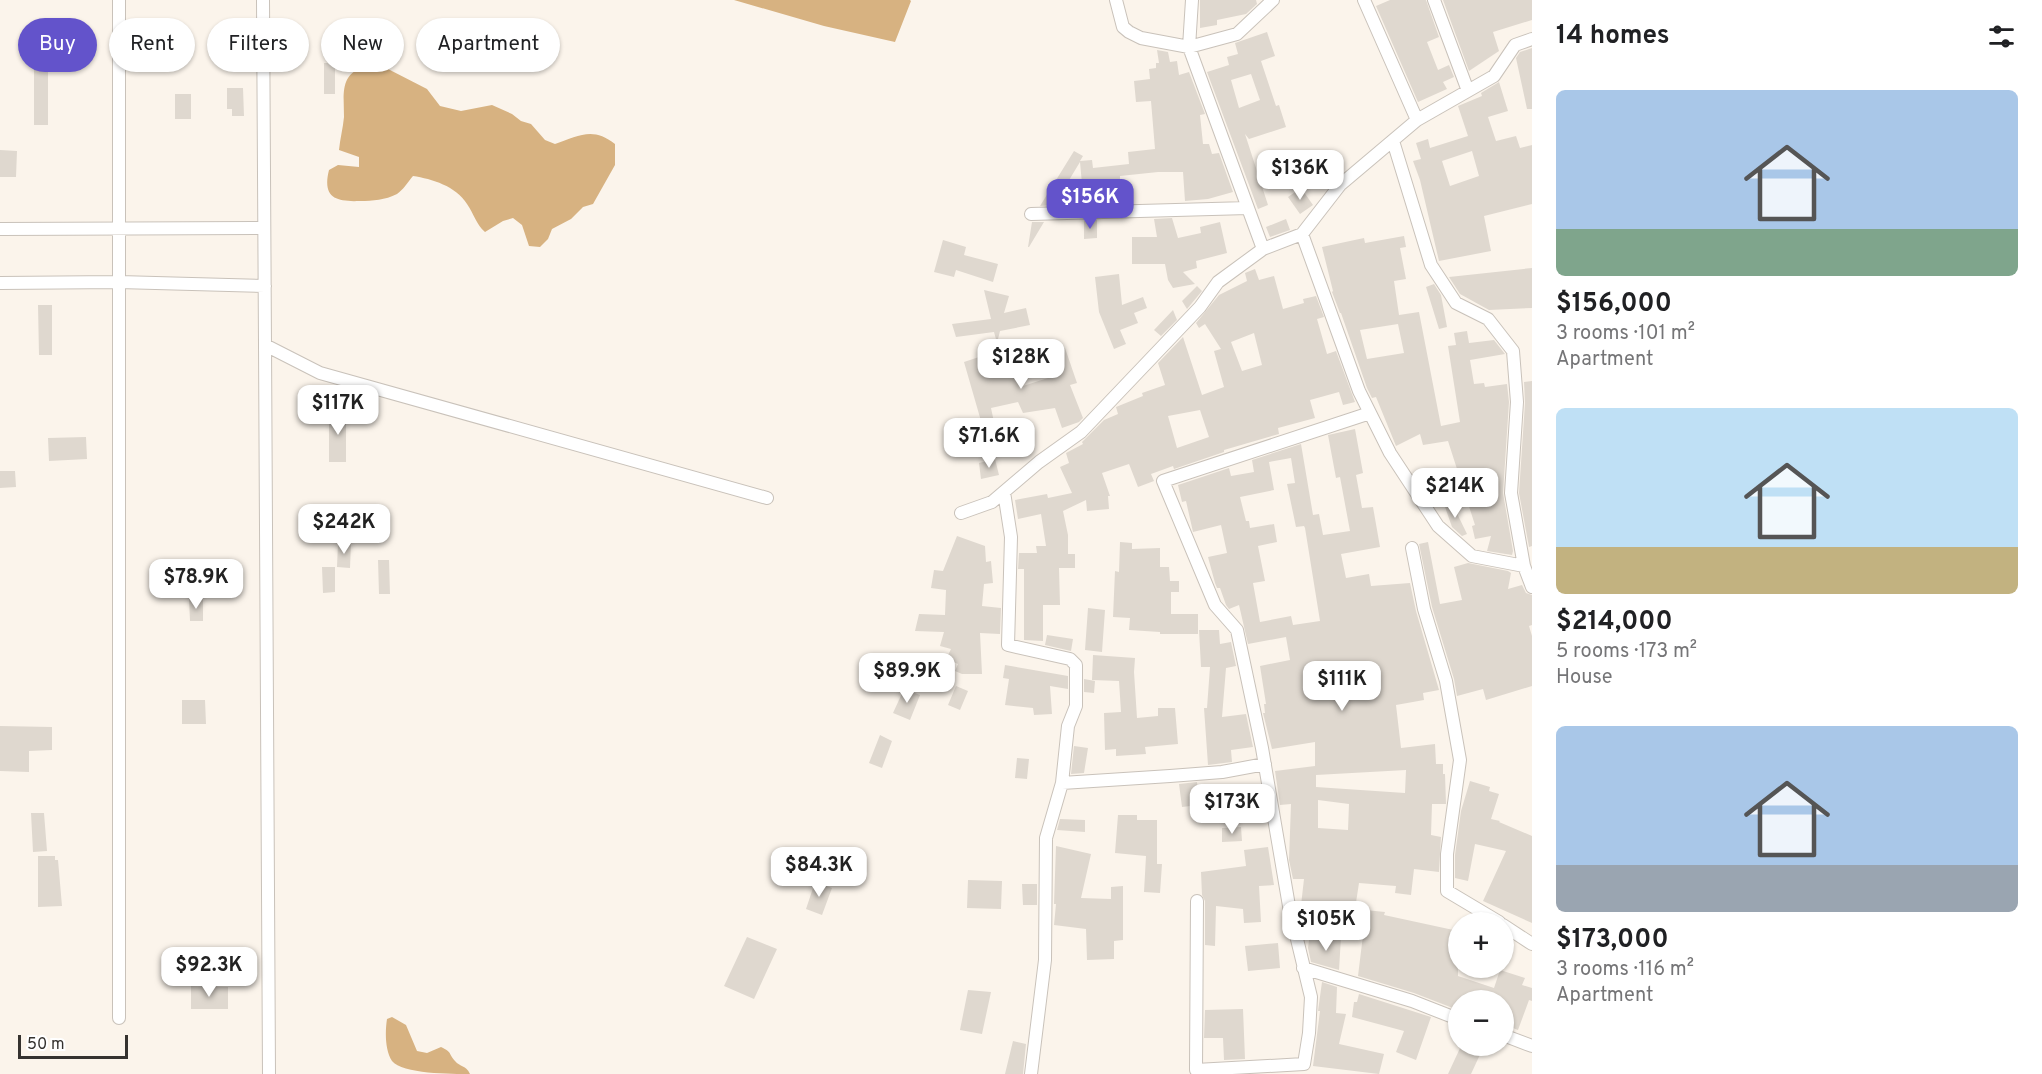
<!DOCTYPE html>
<meta charset="utf-8">
<style>
:root{--surface:#fff;--page:#f6f6f6;--text:#202124;--muted:#757577;--accent:#6353cb}
body{margin:0;font-family:Overpass,sans-serif;background:var(--page);color:var(--text);height:100vh;display:flex;flex-direction:column;font-size:22px;white-space:nowrap}
*{box-sizing:border-box;margin:0}
p{font-size:20px;color:var(--muted)}
.icon{flex:none;width:33px;height:33px;fill:none;stroke:currentColor;stroke-width:2;stroke-linecap:round;stroke-linejoin:round}
.map{position:relative;flex:1;overflow:hidden}
.sheet{display:flex;flex-direction:column;background:var(--surface);width:510px}
.sheet>*{flex:none}
.hud{position:absolute;left:18px;top:18px;width:570px;height:54px;display:flex;gap:12px}
.buttons{position:absolute;left:1448px;top:912px;display:grid;gap:12px}
.buttons a{display:grid;place-items:center;width:66px;height:66px;border-radius:50%;background:var(--surface);box-shadow:0 2px 4px #0004;font-size:30px}
.scale{position:absolute;left:18px;bottom:15px;width:110px;box-sizing:border-box;padding-left:6px;border:3px solid #35322f;border-top:0;font-size:16px;line-height:21px;white-space:nowrap;color:#35322f;-webkit-text-stroke:4px #fff;paint-order:stroke}
.price{position:absolute;translate:-50% -51px;padding:0 14px;border-radius:12px;background:#fff;color:#222;font-size:20px;line-height:39px;filter:drop-shadow(0 2px 3px #0008)}
.price::after{content:'';position:absolute;left:50%;top:36px;width:18px;height:14px;margin-left:-9px;background:inherit;clip-path:polygon(0 0,100% 0,50% 100%)}
.price.selected{background:var(--accent);color:#fff}
ul{padding:0;list-style:none}
li{display:grid;align-content:center;gap:12px;height:318px;padding:0 24px}
li span{display:grid;place-items:center;height:186px;border-radius:9px;color:#555}
li>.icon{margin-inline-start:auto}
span .icon{width:108px;height:108px;fill:#fffc;stroke-width:1}
li b{font-size:26px}
h2{display:flex;justify-content:space-between;align-items:center;height:72px;padding:0 24px;font-size:26px}
.tag{padding:0 21px;border-radius:27px;background:var(--surface);box-shadow:0 2px 4px #0004;font-size:21px;line-height:54px}
.tag.selected{background:var(--accent);color:#fff}
main{display:flex;flex:1;min-height:0}
.map>svg:first-child{display:block}
.water{fill:#d7b281}
.building{fill:#dfd8cf;fill-rule:evenodd}
.lines{fill:none;stroke-linecap:round;stroke-linejoin:round}
.minor-casing{stroke:#c9c2ba;stroke-width:14}
.minor{stroke:#fff;stroke-width:12}
</style>
<main>
<div class="map">
<svg width="1532" height="1074" viewBox="0 0 1532 1074">
<rect width="100%" height="100%" fill="#fbf4eb"/>
<path class="water" d="M 734,0 L 910,0 L 911,1 L 895,42 L 824,26 Z
M 366,66 L 388,69 L 427,89 L 440,106 L 461,111 L 492,105 L 512,114 L 521,121 L 531,124 L 545,140 L 555,144 C 578,136 593,126 615,144 L 615,165 L 593,204 L 583,207 L 571,219 L 552,229 L 548,239 L 540,247 L 529,246 L 522,225 L 513,218 L 503,221 L 485,232 C 476,224 474,214 467,204 C 456,186 432,179 413,176 C 408,182 403,190 397,194 C 385,200 373,201 360,201 C 336,202 322,198 329,170 L 338,165 L 359,167 L 359,157 L 339,150 C 340,139 343,128 344,117 C 344,94 339,74 366,66 Z
M 392,1017 L 406,1025 L 417,1051 L 427,1053 L 441,1047 C 453,1053 448,1053 455,1061 C 460,1067 466,1065 470,1074 C 452,1074 402,1074 392,1061 C 385,1050 385,1032 387,1019 Z"/>
<path class="building" d="M 1200,0 L 1256,0 L 1257,4 L 1246,14 L 1217,20 L 1217,25 L 1200,28 Z
M 1390,0 L 1426,0 L 1439,37 L 1427,42 L 1438,70 L 1449,65 L 1454,77 L 1443,82 L 1447,89 L 1418,102 L 1376,6 Z
M 1443,0 L 1532,0 L 1532,20 L 1493,32 L 1499,51 L 1469,71 Z
M 34,32 L 48,32 L 48,125 L 34,125 Z
M 1267,32 L 1275,56 L 1261,61 L 1276,106 L 1279,105 L 1286,127 L 1249,139 L 1245,134 L 1268,205 L 1258,209 L 1207,72 L 1229,65 L 1227,57 L 1238,54 L 1235,43 ZM 1251,74 L 1260,100 L 1239,108 L 1231,80 Z
M 1532,48 L 1532,109 L 1527,109 L 1516,58 L 1520,52 Z
M 1157,50 L 1168,52 L 1170,62 L 1177,61 L 1179,75 L 1189,72 L 1205,114 L 1200,115 L 1203,144 L 1209,144 L 1212,154 L 1219,153 L 1233,192 L 1208,199 L 1185,201 L 1183,172 L 1158,172 L 1120,176 L 1120,180 L 1082,184 L 1080,162 L 1054,205 L 1040,206 L 1074,151 L 1083,156 L 1080,161 L 1092,160 L 1093,168 L 1129,164 L 1128,152 L 1155,149 L 1151,101 L 1136,102 L 1134,81 L 1150,79 L 1149,69 L 1156,68 L 1156,63 L 1159,63 Z
M 324,63 L 335,63 L 335,94 L 324,94 Z
M 1499,82 L 1508,111 L 1488,117 L 1496,141 L 1516,136 L 1520,148 L 1532,145 L 1532,204 L 1484,216 L 1491,251 L 1439,261 L 1420,180 L 1413,161 L 1421,159 L 1416,143 L 1428,139 L 1430,148 L 1468,136 L 1458,106 L 1482,96 L 1481,93 ZM 1472,151 L 1479,176 L 1450,186 L 1442,161 Z
M 227,88 L 243,88 L 244,116 L 232,116 L 232,109 L 227,109 Z
M 175,94 L 191,94 L 191,119 L 175,119 Z
M 0,150 L 17,151 L 16,177 L 0,177 Z
M 1301,188 L 1313,205 L 1300,214 L 1288,197 Z
M 1172,218 L 1178,238 L 1201,233 L 1200,227 L 1220,222 L 1227,253 L 1196,261 L 1197,268 L 1183,272 L 1195,284 L 1173,288 L 1168,280 L 1165,264 L 1132,264 L 1132,237 L 1157,237 L 1154,219 Z
M 1286,219 L 1290,230 L 1270,237 L 1266,227 Z
M 1097,220 L 1097,238 L 1084,239 L 1084,221 Z
M 1032,222 L 1044,222 L 1029,247 L 1028,247 Z
M 1404,236 L 1406,247 L 1400,248 L 1406,279 L 1394,281 L 1399,315 L 1419,312 L 1441,426 L 1460,422 L 1448,346 L 1456,345 L 1454,333 L 1467,331 L 1469,343 L 1494,340 L 1505,354 L 1470,360 L 1474,384 L 1484,383 L 1485,387 L 1507,384 L 1509,402 L 1503,493 L 1513,551 L 1512,555 L 1487,551 L 1491,536 L 1475,539 L 1472,526 L 1475,525 L 1448,441 L 1423,445 L 1420,434 L 1396,446 L 1376,397 L 1372,398 L 1367,388 L 1341,313 L 1340,313 L 1332,292 L 1333,291 L 1322,247 L 1364,238 L 1365,243 ZM 1398,324 L 1404,353 L 1367,359 L 1360,330 Z
M 943,240 L 966,247 L 964,255 L 998,264 L 993,282 L 956,270 L 954,277 L 934,272 Z
M 1532,268 L 1532,308 L 1489,310 L 1460,294 L 1449,277 Z
M 1255,269 L 1259,280 L 1274,276 L 1283,309 L 1304,303 L 1303,299 L 1316,296 L 1324,317 L 1317,319 L 1327,354 L 1336,351 L 1355,402 L 1343,405 L 1339,392 L 1310,400 L 1315,418 L 1278,428 L 1279,434 L 1224,450 L 1224,452 L 1174,469 L 1173,466 L 1151,474 L 1154,481 L 1138,487 L 1129,464 L 1102,473 L 1110,496 L 1108,496 L 1109,509 L 1087,511 L 1086,500 L 1063,511 L 1068,535 L 1068,554 L 1075,554 L 1075,568 L 1059,568 L 1060,605 L 1043,605 L 1043,641 L 1024,640 L 1024,569 L 1018,569 L 1019,553 L 1037,553 L 1036,546 L 1046,546 L 1041,514 L 1018,519 L 1015,500 L 1047,494 L 1048,498 L 1072,493 L 1060,467 L 1069,463 L 1066,453 L 1083,444 L 1082,442 L 1104,420 L 1118,414 L 1116,407 L 1143,396 L 1142,393 L 1165,385 L 1158,363 L 1183,337 L 1202,395 L 1224,387 L 1214,351 L 1221,349 L 1205,324 L 1199,328 L 1196,323 L 1219,295 L 1247,281 L 1245,273 ZM 1254,333 L 1262,365 L 1242,371 L 1231,342 ZM 1200,410 L 1209,437 L 1177,448 L 1168,416 Z
M 1119,274 L 1122,305 L 1143,297 L 1147,308 L 1134,313 L 1138,323 L 1120,330 L 1126,344 L 1114,349 L 1099,312 L 1095,277 Z
M 1434,284 L 1441,295 L 1447,327 L 1439,329 L 1426,287 Z
M 1197,286 L 1202,291 L 1187,309 L 1182,301 Z
M 984,290 L 1009,296 L 1004,313 L 1026,308 L 1030,325 L 1000,331 L 997,343 L 994,332 L 956,337 L 952,324 L 991,319 Z
M 38,305 L 52,305 L 52,355 L 39,355 Z
M 1173,310 L 1177,320 L 1161,336 L 1154,330 Z
M 1065,348 L 1077,383 L 1070,385 L 1083,418 L 1079,422 L 1062,428 L 1055,408 L 1023,413 L 1018,402 L 991,408 L 997,436 L 989,438 L 988,450 L 975,452 L 976,437 L 980,437 L 981,421 L 964,362 L 988,354 L 990,358 L 1014,352 L 1023,386 L 1051,377 L 1044,355 Z
M 1532,381 L 1532,546 L 1529,547 L 1519,493 L 1525,403 L 1524,382 Z
M 329,411 L 346,411 L 346,462 L 329,462 Z
M 1025,426 L 1031,447 L 1013,452 L 1007,432 Z
M 1355,429 L 1363,473 L 1356,475 L 1362,508 L 1373,507 L 1380,547 L 1341,554 L 1346,578 L 1369,574 L 1371,586 L 1410,583 L 1416,611 L 1439,690 L 1423,693 L 1424,700 L 1396,705 L 1401,748 L 1435,744 L 1436,764 L 1443,764 L 1443,774 L 1445,774 L 1446,804 L 1432,804 L 1431,835 L 1441,837 L 1439,872 L 1414,869 L 1411,895 L 1395,893 L 1396,886 L 1359,883 L 1355,909 L 1385,912 L 1384,915 L 1458,931 L 1452,958 L 1458,960 L 1458,976 L 1494,988 L 1500,970 L 1525,978 L 1522,985 L 1532,988 L 1532,1001 L 1529,1000 L 1518,1030 L 1503,1024 L 1503,1000 L 1458,1000 L 1458,1010 L 1414,993 L 1358,976 L 1364,927 L 1342,925 L 1342,927 L 1301,922 L 1300,914 L 1304,879 L 1293,879 L 1289,860 L 1291,804 L 1280,805 L 1275,771 L 1315,766 L 1315,742 L 1272,749 L 1263,713 L 1265,713 L 1264,704 L 1266,704 L 1260,666 L 1290,660 L 1286,637 L 1248,644 L 1239,605 L 1229,609 L 1226,605 L 1220,588 L 1217,588 L 1215,583 L 1208,557 L 1227,553 L 1221,525 L 1193,532 L 1186,501 L 1182,502 L 1178,485 L 1229,468 L 1231,476 L 1254,472 L 1252,460 L 1301,444 L 1313,515 L 1319,514 L 1323,535 L 1350,531 L 1340,477 L 1336,478 L 1328,435 ZM 1291,458 L 1295,483 L 1287,484 L 1296,527 L 1304,526 L 1305,528 L 1320,621 L 1293,625 L 1291,616 L 1260,622 L 1253,583 L 1265,581 L 1258,546 L 1277,542 L 1274,524 L 1250,528 L 1249,521 L 1246,521 L 1240,497 L 1274,490 L 1269,462 ZM 1406,770 L 1405,793 L 1316,787 L 1316,775 ZM 1318,800 L 1349,804 L 1348,830 L 1318,828 Z
M 86,437 L 87,459 L 49,461 L 48,438 Z
M 995,459 L 999,475 L 981,479 L 979,463 Z
M 0,471 L 15,471 L 16,487 L 0,488 Z
M 1451,501 L 1467,534 L 1462,536 L 1452,527 L 1444,504 Z
M 957,536 L 985,546 L 986,562 L 991,561 L 993,583 L 984,584 L 982,606 L 1001,608 L 1000,634 L 980,633 L 982,674 L 962,674 L 955,671 L 958,664 L 946,659 L 951,649 L 940,646 L 944,632 L 915,631 L 919,614 L 945,615 L 946,590 L 931,588 L 934,570 L 943,571 Z
M 1120,542 L 1132,543 L 1132,549 L 1160,548 L 1160,567 L 1169,567 L 1170,581 L 1179,581 L 1179,592 L 1171,592 L 1171,614 L 1198,614 L 1198,634 L 1160,634 L 1160,632 L 1129,630 L 1130,618 L 1113,617 L 1115,571 L 1119,572 Z
M 1428,542 L 1440,604 L 1462,600 L 1454,567 L 1468,563 L 1508,571 L 1511,573 L 1508,589 L 1522,585 L 1526,593 L 1532,595 L 1532,625 L 1529,626 L 1532,636 L 1532,686 L 1486,700 L 1483,689 L 1457,696 L 1454,679 L 1432,607 L 1419,544 Z
M 338,543 L 351,543 L 350,568 L 337,567 Z
M 378,560 L 389,560 L 390,594 L 379,594 Z
M 322,567 L 335,567 L 335,592 L 323,593 Z
M 189,599 L 203,599 L 203,621 L 190,621 Z
M 1088,608 L 1105,610 L 1102,652 L 1085,650 Z
M 1199,630 L 1219,630 L 1220,644 L 1231,642 L 1236,666 L 1226,668 L 1222,717 L 1246,714 L 1253,747 L 1231,750 L 1232,762 L 1208,765 L 1204,708 L 1207,708 L 1210,667 L 1201,667 Z
M 1047,635 L 1073,639 L 1071,651 L 1045,645 Z
M 1093,655 L 1135,658 L 1134,672 L 1137,718 L 1158,716 L 1158,708 L 1175,708 L 1178,744 L 1145,747 L 1146,754 L 1116,756 L 1116,749 L 1105,750 L 1104,713 L 1121,712 L 1119,681 L 1092,680 Z
M 1005,665 L 1068,676 L 1068,689 L 1050,686 L 1052,714 L 1034,715 L 1033,708 L 1005,705 L 1009,679 L 1003,678 Z
M 1084,679 L 1095,681 L 1094,693 L 1084,692 Z
M 956,686 L 968,691 L 960,710 L 948,705 Z
M 904,689 L 920,695 L 910,720 L 893,713 Z
M 182,700 L 205,700 L 206,724 L 182,724 Z
M 0,726 L 52,727 L 52,750 L 29,751 L 29,772 L 0,771 Z
M 880,735 L 892,741 L 882,768 L 869,763 Z
M 1074,746 L 1088,748 L 1084,773 L 1071,774 Z
M 1017,758 L 1029,759 L 1027,779 L 1015,778 Z
M 1470,781 L 1490,787 L 1489,791 L 1499,794 L 1491,819 L 1500,821 L 1499,822 L 1532,836 L 1532,923 L 1483,901 L 1506,851 L 1475,844 L 1468,881 L 1455,878 L 1455,855 L 1461,811 Z
M 1197,782 L 1199,805 L 1182,807 L 1179,784 Z
M 31,813 L 44,813 L 47,851 L 33,852 Z
M 1118,815 L 1137,815 L 1137,820 L 1157,820 L 1157,864 L 1162,864 L 1160,893 L 1144,892 L 1146,856 L 1115,853 Z
M 1060,819 L 1085,820 L 1085,832 L 1057,830 Z
M 1241,827 L 1242,841 L 1222,842 L 1222,828 Z
M 1056,846 L 1091,854 L 1081,898 L 1111,899 L 1111,887 L 1123,886 L 1123,940 L 1114,941 L 1114,959 L 1087,960 L 1086,929 L 1054,925 L 1056,904 L 1054,904 Z
M 1268,847 L 1274,885 L 1259,886 L 1261,922 L 1244,923 L 1243,909 L 1216,906 L 1215,946 L 1205,945 L 1205,901 L 1202,895 L 1201,872 L 1246,866 L 1244,850 Z
M 38,856 L 55,856 L 55,860 L 58,860 L 62,906 L 38,907 Z
M 968,880 L 1002,881 L 1001,909 L 967,908 Z
M 815,882 L 832,888 L 822,915 L 806,909 Z
M 1022,884 L 1037,884 L 1037,905 L 1023,905 Z
M 747,937 L 777,949 L 754,999 L 724,986 Z
M 1341,937 L 1339,970 L 1311,962 L 1308,948 L 1309,940 Z
M 1278,943 L 1280,968 L 1248,971 L 1245,946 Z
M 1322,982 L 1337,987 L 1336,1013 L 1346,1014 L 1339,1044 L 1384,1054 L 1379,1074 L 1313,1066 L 1320,1011 L 1318,1011 Z
M 191,986 L 228,987 L 228,1009 L 191,1009 Z
M 968,990 L 991,992 L 982,1034 L 960,1030 Z
M 1359,994 L 1431,1017 L 1416,1060 L 1396,1052 L 1404,1031 L 1352,1017 L 1354,1002 L 1357,1002 Z
M 1243,1009 L 1245,1059 L 1224,1060 L 1223,1038 L 1204,1038 L 1205,1010 Z
M 1013,1041 L 1026,1044 L 1023,1074 L 1005,1074 Z
M 1461,1046 L 1484,1046 L 1471,1074 L 1448,1074 Z"/>
<g class="lines">
<g class="minor-casing">
<path id="minor" d="M 119,0 L 119,1018
M 263,0 L 265,345 L 320,373 L 767,498
M 1116,0 L 1123,27 L 1129,32 L 1141,38 L 1189,47 L 1237,34 L 1273,0
M 1192,0 L 1189,47 L 1263,249
M 1364,0 L 1417,120
M 1434,0 L 1468,91
M 1393,141 L 1431,265 L 1456,303 L 1488,319 L 1513,351 L 1517,402 L 1511,493 L 1524,566 L 1532,587
M 1031,214 L 1248,208
M 0,229 L 264,228
M 1302,234 L 1359,391 L 1390,453 L 1438,526 L 1472,556 L 1524,566
M 0,283 L 119,282 L 265,286
M 265,345 L 269,1074
M 1004,492 L 1011,537 L 1008,645 L 1070,659 L 1076,665 L 1076,706 L 1068,726 L 1062,783 L 1046,838 L 1045,960 L 1031,1074
M 961,513 L 992,502 L 1039,462 L 1081,432 L 1200,307 L 1218,282 L 1263,249 L 1302,234 L 1340,185 L 1417,120 L 1494,76 L 1515,45 L 1532,39
M 1412,548 L 1424,609 L 1446,681 L 1460,760 L 1447,854 L 1447,891 L 1499,922
M 1062,783 L 1170,776 L 1222,772 L 1265,764
M 1197,901 L 1196,1070 L 1304,1064 L 1309,1033 L 1311,997 L 1289,906 L 1262,748 L 1237,630 L 1215,605 L 1163,481 L 1370,413
M 1503,925 L 1532,944
M 1303,968 L 1412,1001 L 1458,1019
M 1503,1035 L 1532,1046"/>
</g>
<use href="#minor" class="minor"/>
</g>
</svg>
<div class="buttons">
<a>+</a>
<a>−</a>
</div>
<div class="scale">50 m</div>
<b class="price" style="left:1300px;top:201px">$136K</b>
<b class="price selected" style="left:1090px;top:230px">$156K</b>
<b class="price" style="left:1021px;top:390px">$128K</b>
<b class="price" style="left:338px;top:436px">$117K</b>
<b class="price" style="left:989px;top:469px">$71.6K</b>
<b class="price" style="left:1455px;top:519px">$214K</b>
<b class="price" style="left:344px;top:555px">$242K</b>
<b class="price" style="left:196px;top:610px">$78.9K</b>
<b class="price" style="left:907px;top:704px">$89.9K</b>
<b class="price" style="left:1342px;top:712px">$111K</b>
<b class="price" style="left:1232px;top:835px">$173K</b>
<b class="price" style="left:819px;top:898px">$84.3K</b>
<b class="price" style="left:1326px;top:952px">$105K</b>
<b class="price" style="left:209px;top:998px">$92.3K</b>
<div class="hud">
<a class="tag selected">Buy</a>
<a class="tag">Rent</a>
<a class="tag">Filters</a>
<a class="tag">New</a>
<a class="tag">Apartment</a>
</div>
</div>
<section class="sheet">
<h2>14 homes<svg class="icon" aria-label="filters" viewBox="0 0 24 24"><path d="M4 7h16M4 17h16"/><circle cx="9" cy="7" r="2"/><circle cx="15" cy="17" r="2"/></svg></h2>
<ul>
<li><span style="background:linear-gradient(#a9c7e8 75%,#7fa58c 0)"><svg class="icon" aria-label="home" viewBox="0 0 24 24"><path d="M3 11l9-7 9 7M6 9v11h12V9"/></svg></span><div><b>$156,000</b><p>3 rooms · 101 m²</p><p>Apartment</p></div></li>
<li><span style="background:linear-gradient(#bfe0f5 75%,#c2b280 0)"><svg class="icon" aria-label="home" viewBox="0 0 24 24"><path d="M3 11l9-7 9 7M6 9v11h12V9"/></svg></span><div><b>$214,000</b><p>5 rooms · 173 m²</p><p>House</p></div></li>
<li><span style="background:linear-gradient(#a9c7e8 75%,#9aa5b1 0)"><svg class="icon" aria-label="home" viewBox="0 0 24 24"><path d="M3 11l9-7 9 7M6 9v11h12V9"/></svg></span><div><b>$173,000</b><p>3 rooms · 116 m²</p><p>Apartment</p></div></li>
</ul>
</section>
</main>
